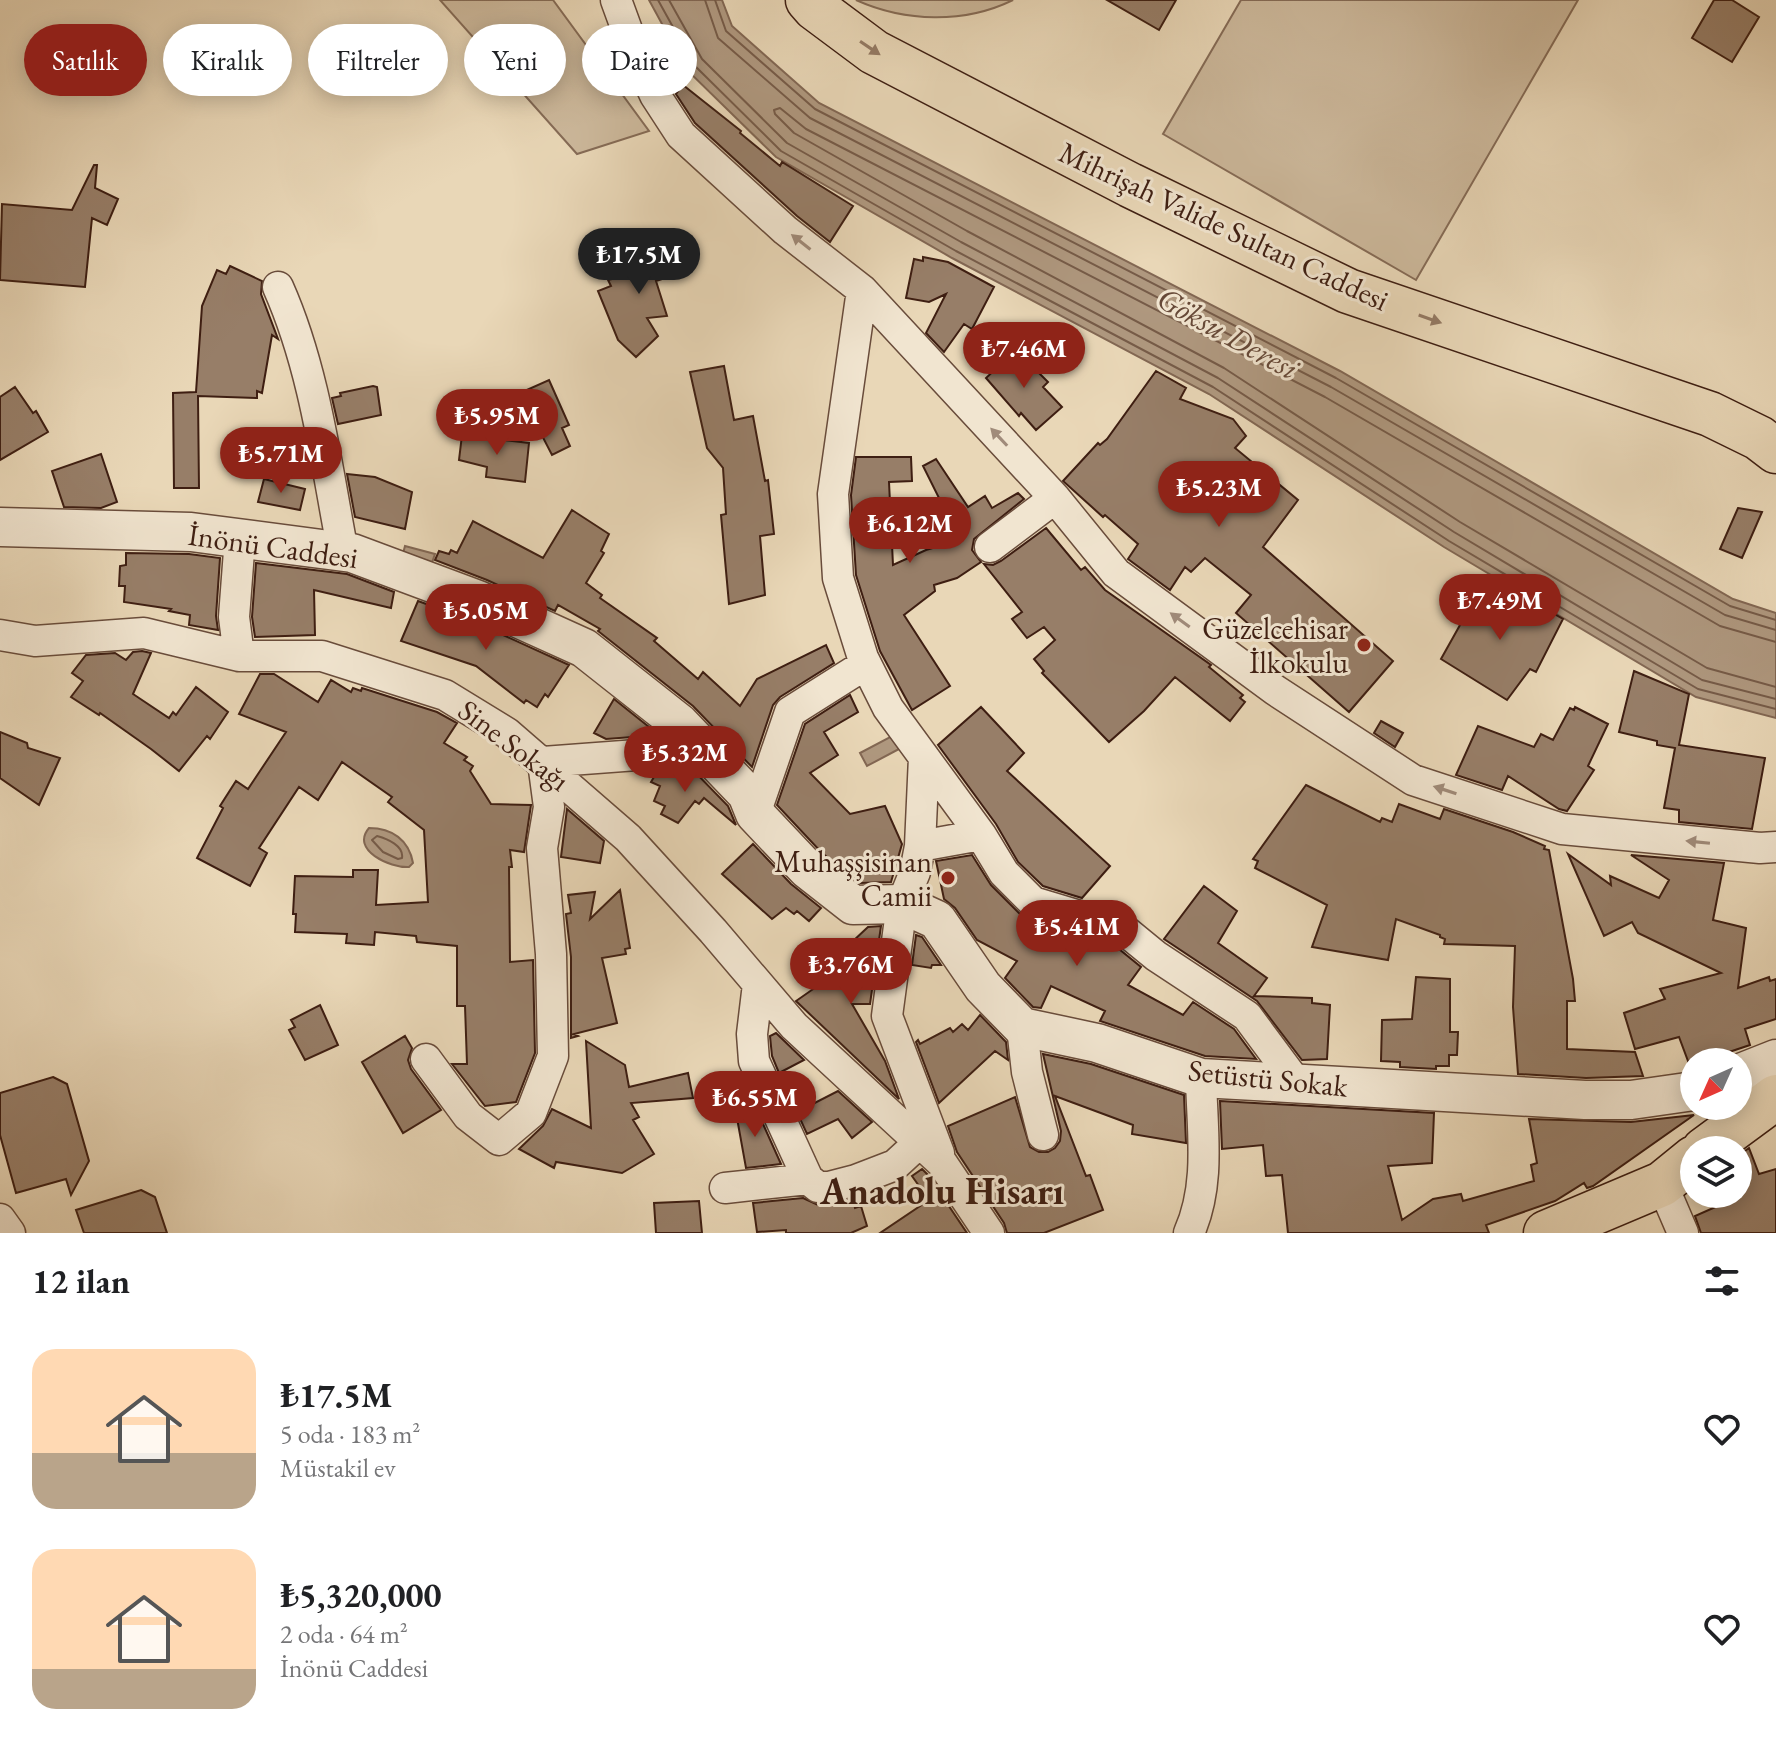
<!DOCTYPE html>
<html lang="tr">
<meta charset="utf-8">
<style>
:root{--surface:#fff;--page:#f2f2f2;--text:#202124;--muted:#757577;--accent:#8f2418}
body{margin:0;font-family:"EB Garamond",serif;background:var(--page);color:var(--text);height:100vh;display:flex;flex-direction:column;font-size:30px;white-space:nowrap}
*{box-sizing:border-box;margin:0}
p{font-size:26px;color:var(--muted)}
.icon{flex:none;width:44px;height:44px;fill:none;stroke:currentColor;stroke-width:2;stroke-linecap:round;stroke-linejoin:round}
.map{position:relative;height:1233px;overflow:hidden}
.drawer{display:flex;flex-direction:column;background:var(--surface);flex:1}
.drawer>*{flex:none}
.banner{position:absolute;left:24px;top:24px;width:800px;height:72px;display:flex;gap:16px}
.needle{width:52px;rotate:225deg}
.fabs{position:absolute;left:1680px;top:1048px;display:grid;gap:16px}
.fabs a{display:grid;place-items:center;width:72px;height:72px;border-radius:50%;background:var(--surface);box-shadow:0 4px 20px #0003;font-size:40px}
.price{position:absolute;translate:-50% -68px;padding:0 18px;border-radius:28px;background:var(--accent);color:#fff;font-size:26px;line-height:52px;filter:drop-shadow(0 2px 4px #0008)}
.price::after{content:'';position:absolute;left:50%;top:48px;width:24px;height:18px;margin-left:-12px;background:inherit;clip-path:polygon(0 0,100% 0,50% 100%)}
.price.on{background:#222;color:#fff}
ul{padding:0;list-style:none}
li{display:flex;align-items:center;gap:24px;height:200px;padding:0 32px}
li span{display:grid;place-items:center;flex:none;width:224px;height:160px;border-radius:24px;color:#555}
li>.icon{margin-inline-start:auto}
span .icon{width:96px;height:96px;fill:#fffc;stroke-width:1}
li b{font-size:34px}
h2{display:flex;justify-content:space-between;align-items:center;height:96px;padding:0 32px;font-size:34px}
.tag{padding:0 28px;border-radius:36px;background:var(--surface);box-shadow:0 4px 20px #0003;font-size:28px;line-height:72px}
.tag.on{background:var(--accent);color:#fff}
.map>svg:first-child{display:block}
.green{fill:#ccb89b;stroke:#856b56;stroke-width:2}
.water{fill:#af987f;stroke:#826753;stroke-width:2}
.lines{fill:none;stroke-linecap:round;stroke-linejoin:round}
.shore{stroke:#765b48;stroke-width:2}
.building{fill:#977e68;stroke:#3e1e12;stroke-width:2}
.minor-casing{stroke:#694c3b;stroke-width:33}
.tertiary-casing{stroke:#694c3b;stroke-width:41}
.primary-casing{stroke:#3e1e12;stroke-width:47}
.minor{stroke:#f1e5d0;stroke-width:30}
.tertiary{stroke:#f1e5d0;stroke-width:38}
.primary{stroke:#e9d7b7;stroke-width:44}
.oneway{fill:#947a64}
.oneway2{fill:#a08b7a}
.poi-dot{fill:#8f2418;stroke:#f1e5d0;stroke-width:3}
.labels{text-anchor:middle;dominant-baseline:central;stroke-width:6;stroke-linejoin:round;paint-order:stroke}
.street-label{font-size:30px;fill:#3e1e12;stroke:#f1e5d0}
.poi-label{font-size:30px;fill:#3e1e12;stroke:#f1e5d0;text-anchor:end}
.water-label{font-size:32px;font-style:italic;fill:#664938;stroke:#f1e5d0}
.district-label{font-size:38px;font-weight:bold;fill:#3e1e12;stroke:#f1e5d0}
</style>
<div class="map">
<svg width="1776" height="1233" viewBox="0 0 1776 1233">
<rect width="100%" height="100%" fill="#e9d7b7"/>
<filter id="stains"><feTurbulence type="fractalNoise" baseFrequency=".0025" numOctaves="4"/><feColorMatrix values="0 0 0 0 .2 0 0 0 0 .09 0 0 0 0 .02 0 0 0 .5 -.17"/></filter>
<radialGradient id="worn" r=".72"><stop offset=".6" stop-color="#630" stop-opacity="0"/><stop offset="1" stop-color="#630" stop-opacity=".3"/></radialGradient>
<path class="green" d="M 440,0 L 553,0 L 649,131 L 577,154 Z
M 856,0 L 1013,0 C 964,24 905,22 856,0 Z
M 1241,0 L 1578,0 L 1416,280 L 1163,134 Z"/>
<path class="water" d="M 649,0 L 722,0 L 732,26 L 819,103 L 1340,371 L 1733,599 L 1776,613 L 1776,718 L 1696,697 L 1444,547 L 1209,394 L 952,258 L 776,157 L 687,70 Z
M 405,546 L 435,554 L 430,568 L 401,561 Z
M 892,736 L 899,749 L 867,766 L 860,753 Z
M 369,828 C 392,828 409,840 413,863 L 409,867 C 390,868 350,850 369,828 Z"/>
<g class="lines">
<path class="shore" d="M 658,0 L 694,65 L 781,151 L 956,251 L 1213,387 L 1449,541 L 1698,689 L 1776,709
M 669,0 L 702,59 L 787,143 L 961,242 L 1218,378 L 1454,532 L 1702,680 L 1776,699
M 705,0 L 718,38 L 810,118 L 1331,387 L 1725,615 L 1776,630
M 715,0 L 726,31 L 815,109 L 1336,378 L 1730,606 L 1776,620
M 1776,642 L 1720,626 L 1325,397 L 806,129 L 780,108 L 774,110 L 775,114 L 794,133 L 967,231 L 1224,368 L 1460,522 L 1707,668 L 1776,687
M 377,836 C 388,839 404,846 402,858 L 398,859 L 383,852 L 372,840 Z"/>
</g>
<path class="building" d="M 1107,0 L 1176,0 L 1159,30 Z
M 1714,0 L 1732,0 L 1759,17 L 1732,62 L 1692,38 Z
M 683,85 L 741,131 L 740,133 L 780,166 L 782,162 L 853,206 L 830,242 L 797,216 L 695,123 L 676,94 Z
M 94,165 L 97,165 L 95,188 L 118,199 L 107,225 L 92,218 L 85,287 L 0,280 L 2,204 L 72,210 Z
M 673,245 L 684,272 L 656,281 L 667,316 L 647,318 L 658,336 L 636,357 L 618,340 L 598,291 L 611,286 L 608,280 L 620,277 L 614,262 Z
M 923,257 L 948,262 L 994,287 L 972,329 L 964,324 L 944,352 L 926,333 L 946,294 L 929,302 L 906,298 L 914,259 L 923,261 Z
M 230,266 L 262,281 L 261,294 L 278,339 L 272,335 L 262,393 L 257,391 L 257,398 L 198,396 L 199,488 L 174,488 L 173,393 L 196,392 L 202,306 L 217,270 L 226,274 Z
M 1016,350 L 1048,382 L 1043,387 L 1062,407 L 1036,430 L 1021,413 L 1019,416 L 986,378 Z
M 724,366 L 734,420 L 753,416 L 765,481 L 768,480 L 774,534 L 760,536 L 765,595 L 729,604 L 721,515 L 726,514 L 723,468 L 707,448 L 690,372 Z
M 1156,371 L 1186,388 L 1180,399 L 1233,419 L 1246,436 L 1235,448 L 1298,500 L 1263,547 L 1393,661 L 1349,712 L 1236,613 L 1251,595 L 1205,558 L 1191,572 L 1185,567 L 1170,590 L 1128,559 L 1138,544 L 1105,515 L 1103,517 L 1063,481 L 1098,443 L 1100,445 L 1107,439 Z
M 549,380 L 569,425 L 562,428 L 570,446 L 552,455 L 520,393 Z
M 373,386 L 377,387 L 381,415 L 338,424 L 332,398 L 341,396 L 340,393 Z
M 15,387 L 33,413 L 36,411 L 48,432 L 0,460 L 0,397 Z
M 462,435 L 529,443 L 525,482 L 486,477 L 487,467 L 459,460 Z
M 101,454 L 117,502 L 101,508 L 64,507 L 52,471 Z
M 856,457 L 911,457 L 912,481 L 889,482 L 893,565 L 926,550 L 960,540 L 923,466 L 936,459 L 968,507 L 985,496 L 992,508 L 1018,493 L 1024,499 L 974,539 L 972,550 L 981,562 L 957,578 L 934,585 L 935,591 L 904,615 L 950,686 L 912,710 L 880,651 L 856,575 L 851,495 Z
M 347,474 L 375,477 L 412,492 L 405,529 L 355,517 Z
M 264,479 L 305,489 L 300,510 L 258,502 Z
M 1738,508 L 1762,512 L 1742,558 L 1720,549 Z
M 572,510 L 609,534 L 601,551 L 604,553 L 586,583 L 602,595 L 600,598 L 657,638 L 654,641 L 698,679 L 703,672 L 740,706 L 757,679 L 826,645 L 834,663 L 780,697 L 773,705 L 752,767 L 693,706 L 598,631 L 600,629 L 558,605 L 555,611 L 487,580 L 435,560 L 439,551 L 449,554 L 451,550 L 457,553 L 473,521 L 543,558 Z
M 1046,528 L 1081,570 L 1085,567 L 1105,590 L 1211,665 L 1209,667 L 1243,695 L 1240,698 L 1245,702 L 1230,721 L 1175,677 L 1144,711 L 1109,742 L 1042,673 L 1044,671 L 1034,659 L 1055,640 L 1044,627 L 1027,638 L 1012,619 L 1022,612 L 984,564 L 993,565 L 1001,561 Z
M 126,553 L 189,554 L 220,558 L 216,616 L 218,630 L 189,625 L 190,615 L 169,611 L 171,609 L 124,602 L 125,586 L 119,586 L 120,566 L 126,565 Z
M 256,563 L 347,574 L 394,592 L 391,608 L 314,590 L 315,635 L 255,637 L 252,617 Z
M 1483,584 L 1534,619 L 1542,607 L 1563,619 L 1536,672 L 1530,669 L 1507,700 L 1441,659 Z
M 418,601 L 470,620 L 569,665 L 548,697 L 545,694 L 537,707 L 526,700 L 524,703 L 476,666 L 401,641 Z
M 142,651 L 151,653 L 133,694 L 169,718 L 173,712 L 176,715 L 196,687 L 228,712 L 210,739 L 207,736 L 179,771 L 151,749 L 100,713 L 99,715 L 71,697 L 83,681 L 72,673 L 86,655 L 115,653 L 126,660 L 133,652 Z
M 1634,671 L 1689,694 L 1679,745 L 1765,758 L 1752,829 L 1679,822 L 1679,810 L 1664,808 L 1675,748 L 1657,745 L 1657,741 L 1619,732 Z
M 260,674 L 274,674 L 318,702 L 331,680 L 351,692 L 353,688 L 361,691 L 362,688 L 437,712 L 457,723 L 444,743 L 467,757 L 464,760 L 473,766 L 470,771 L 491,804 L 531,805 L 524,852 L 510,850 L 512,867 L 509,867 L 510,962 L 533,960 L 535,1053 L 516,1102 L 485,1106 L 452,1064 L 467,1064 L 465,1006 L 457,1006 L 457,946 L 417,942 L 416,936 L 375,932 L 374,945 L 346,943 L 347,934 L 295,932 L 296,914 L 293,914 L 295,876 L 353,877 L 353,870 L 378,870 L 376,905 L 428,902 L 424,830 L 388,802 L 392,797 L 342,762 L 318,800 L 299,787 L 259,848 L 267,853 L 250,886 L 197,858 L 223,808 L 220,806 L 236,781 L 248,789 L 286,732 L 239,714 Z
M 850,695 L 858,712 L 824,732 L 838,755 L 810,773 L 850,814 L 885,806 L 902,844 L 891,882 L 860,883 L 822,853 L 777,805 L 805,724 Z
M 614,699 L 659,735 L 606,739 L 594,733 Z
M 981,707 L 1024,753 L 1007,771 L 1110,866 L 1082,898 L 1043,886 L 1018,862 L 996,824 L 938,745 Z
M 1575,707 L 1608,724 L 1588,766 L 1594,770 L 1567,811 L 1559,809 L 1508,776 L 1502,790 L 1456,775 L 1478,726 L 1534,747 L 1541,734 L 1553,740 L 1570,708 L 1574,710 Z
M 1381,721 L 1403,733 L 1395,747 L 1374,733 Z
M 0,732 L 27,743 L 28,748 L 60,758 L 39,805 L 0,778 Z
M 692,769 L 728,806 L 736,825 L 704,798 L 699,804 L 695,801 L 678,823 L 661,814 L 665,806 L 654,801 L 660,786 L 651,782 L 657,772 Z
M 1306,785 L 1380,822 L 1382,818 L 1392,822 L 1399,804 L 1440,819 L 1444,809 L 1513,832 L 1545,846 L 1544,849 L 1549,850 L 1573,979 L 1575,1001 L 1567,1001 L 1567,1049 L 1635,1052 L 1643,1076 L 1586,1078 L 1518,1074 L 1513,1007 L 1515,946 L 1444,944 L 1445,939 L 1440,937 L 1440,935 L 1396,919 L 1388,960 L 1312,947 L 1327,905 L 1255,868 L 1258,861 L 1253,859 Z
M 567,809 L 604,841 L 600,863 L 561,857 Z
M 753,844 L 791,884 L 821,908 L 809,921 L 797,911 L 794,914 L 786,908 L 772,919 L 722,874 Z
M 1568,854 L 1611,885 L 1610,876 L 1659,898 L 1669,880 L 1631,855 L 1724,863 L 1713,920 L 1746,928 L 1738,988 L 1769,977 L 1770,981 L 1776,979 L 1776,1019 L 1745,1029 L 1750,1045 L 1726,1053 L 1726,1056 L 1709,1062 L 1694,1062 L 1694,1068 L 1691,1069 L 1679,1037 L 1635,1049 L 1624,1013 L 1665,999 L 1660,989 L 1721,973 L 1638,933 L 1632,922 L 1604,936 Z
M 972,855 L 991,885 L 1021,915 L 1114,945 L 1141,967 L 1128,985 L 1183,1015 L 1193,1002 L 1234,1029 L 1256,1059 L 1205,1056 L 1100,1021 L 1105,1011 L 1051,986 L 1041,1008 L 1033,1007 L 1005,978 L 1017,961 L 977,940 L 955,908 L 944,899 L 936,861 Z
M 1204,886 L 1237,911 L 1218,943 L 1267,978 L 1254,996 L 1312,998 L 1312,1003 L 1330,1005 L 1327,1059 L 1302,1060 L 1257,1001 L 1164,939 Z
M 620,890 L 630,948 L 625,949 L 626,954 L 602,958 L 617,1023 L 574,1034 L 578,1036 L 571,1038 L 571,957 L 566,914 L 571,913 L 568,895 L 595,892 L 590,919 Z
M 881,926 L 870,1004 L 852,1004 L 885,1061 L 899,1099 L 796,1001 L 859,957 L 852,942 L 868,927 Z
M 916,935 L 922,937 L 941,965 L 932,965 L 931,968 L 912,965 Z
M 1416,977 L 1450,979 L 1450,1032 L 1458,1032 L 1457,1055 L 1449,1055 L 1449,1066 L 1436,1066 L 1436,1069 L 1400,1067 L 1400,1062 L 1381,1061 L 1382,1020 L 1412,1019 Z
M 320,1005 L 338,1045 L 305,1060 L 289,1030 L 295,1027 L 291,1020 Z
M 980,1015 L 1006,1042 L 1008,1060 L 995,1051 L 939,1103 L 916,1042 L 918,1040 L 920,1044 L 950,1028 L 953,1032 L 962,1024 L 968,1030 Z
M 776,1033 L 804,1060 L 779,1073 L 772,1056 L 770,1036 Z
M 405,1036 L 412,1048 L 408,1060 L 411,1069 L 441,1110 L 403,1133 L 362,1062 Z
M 586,1041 L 625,1065 L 629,1087 L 688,1073 L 693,1098 L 631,1103 L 639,1117 L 633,1120 L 654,1154 L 622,1173 L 556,1162 L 554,1168 L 519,1149 L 543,1126 L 552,1109 L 591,1128 Z
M 1043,1054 L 1091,1064 L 1184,1095 L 1186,1143 L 1132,1134 L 1133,1125 L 1055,1096 L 1086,1176 L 1090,1175 L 1103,1210 L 1044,1233 L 1007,1233 L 1004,1223 L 957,1152 L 948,1126 L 1015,1097 L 1030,1147 L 1039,1152 L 1048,1152 L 1055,1148 L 1060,1141 L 1061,1131 Z
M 53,1077 L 67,1084 L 89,1161 L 71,1195 L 66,1179 L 16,1193 L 0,1135 L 0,1093 Z
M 838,1091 L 872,1122 L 852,1138 L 838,1119 L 807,1134 L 797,1112 Z
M 1220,1101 L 1434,1113 L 1432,1163 L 1388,1166 L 1402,1220 L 1433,1199 L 1461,1194 L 1463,1201 L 1534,1181 L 1531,1165 L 1537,1163 L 1529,1119 L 1631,1122 L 1694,1115 L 1593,1186 L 1587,1188 L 1584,1183 L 1555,1201 L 1486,1225 L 1489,1233 L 1288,1233 L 1282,1175 L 1266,1176 L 1263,1145 L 1222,1149 Z
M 754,1104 L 781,1164 L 746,1168 L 735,1107 Z
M 1749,1148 L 1759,1174 L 1776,1169 L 1776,1233 L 1701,1233 L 1695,1216 L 1738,1197 L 1738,1156 Z
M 922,1169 L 928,1175 L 967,1233 L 880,1233 L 929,1200 L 912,1176 Z
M 141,1190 L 155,1197 L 167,1233 L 84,1233 L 76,1210 Z
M 803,1198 L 818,1205 L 853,1199 L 855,1208 L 861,1206 L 867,1226 L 851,1233 L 786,1233 L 786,1230 L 757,1232 L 753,1203 Z
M 699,1201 L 702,1233 L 656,1233 L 654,1203 Z"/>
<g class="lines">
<g class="minor-casing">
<path id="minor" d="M 616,0 L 635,52 L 655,95 L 681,135 L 785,230 L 862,290 L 1055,498 L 1116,573 L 1275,690 L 1413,780 L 1562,829 L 1760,848 L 1776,847
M 278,287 C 315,370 326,464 343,552
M 862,290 L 833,494 L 838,578 L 863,658 L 888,708 L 981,835 L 1004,873 L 1033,902 L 1123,929 L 1156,956 L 1247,1016 L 1298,1085
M 990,547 L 1055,498
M 0,635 L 35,641 L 144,633 L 239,656 L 322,656 L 445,695 L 507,733 L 628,838 L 713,931 L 794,1026 L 942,1163 L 989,1233
M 239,656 L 234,617 L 240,538
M 924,757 L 920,846 L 915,872 L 902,904 L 887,1016 L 939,1153
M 755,814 L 790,712 L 866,664
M 920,846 L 981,835
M 758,984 L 752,1034 L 754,1061 L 808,1179 L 818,1187 L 829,1187 L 856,1180 L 895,1165 L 920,1142
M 1022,1027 L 1027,1072 L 1043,1135
M 426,1059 L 468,1116 L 499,1140 L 531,1113 L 553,1056 L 551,954 L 542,848 L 549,807 L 543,762 L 704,750
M 1662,1184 L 1683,1233
M 725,1188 L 808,1179
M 0,1219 L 10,1233
M 1189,1233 C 1211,1184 1202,1130 1201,1078"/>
</g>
<g class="tertiary-casing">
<path id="tertiary" d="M 0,527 L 191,532 L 352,553 L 478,600 L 584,648 L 679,723 L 747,794 L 755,814 L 807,869 L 853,905 L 902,904 L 937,920 L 983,987 L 1022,1027 L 1097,1043 L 1201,1078 L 1585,1100 L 1631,1100 L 1694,1091
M 1738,1074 L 1776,1059"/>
</g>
<g class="primary-casing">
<path id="primary" d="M 808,0 L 815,8 L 874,52 L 1130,185 L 1348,291 L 1710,414 L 1759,438 L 1776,451
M 1704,1150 L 1776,1097
M 1546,1233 L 1662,1184 L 1694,1158"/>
</g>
<use href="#minor" class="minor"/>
<use href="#tertiary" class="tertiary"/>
<use href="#primary" class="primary"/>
</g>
<defs><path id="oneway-solid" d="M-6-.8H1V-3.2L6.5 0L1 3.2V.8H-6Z" transform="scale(2)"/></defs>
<g class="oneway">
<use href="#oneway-solid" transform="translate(870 48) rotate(34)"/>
<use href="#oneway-solid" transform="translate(1430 319) rotate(19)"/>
</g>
<g class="oneway2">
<use href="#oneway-solid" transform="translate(801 242) rotate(-142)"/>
<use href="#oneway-solid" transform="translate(999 437) rotate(-133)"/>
<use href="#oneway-solid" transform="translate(1180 620) rotate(-144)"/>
<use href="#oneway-solid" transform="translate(1445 790) rotate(-162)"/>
<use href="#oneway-solid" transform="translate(1698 842) rotate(-174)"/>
</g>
<g class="poi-dot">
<circle cx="1364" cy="645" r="8"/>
<circle cx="948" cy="878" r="8"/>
</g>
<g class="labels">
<g class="street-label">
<text transform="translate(1224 226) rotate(25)">Mihrişah Valide Sultan Caddesi</text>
<text transform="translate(273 546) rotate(8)">İnönü Caddesi</text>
<text transform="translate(514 745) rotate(37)">Sine Sokağı</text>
<text transform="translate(1268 1078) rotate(6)">Setüstü Sokak</text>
</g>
<g class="poi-label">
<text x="1348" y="628">Güzelcehisar<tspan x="1348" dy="34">İlkokulu</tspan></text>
<text x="932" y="861">Muhaşşisinan<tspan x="932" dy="34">Camii</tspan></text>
</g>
<g class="water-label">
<text transform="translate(1228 333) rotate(29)">Göksu Deresi</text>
</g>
<g class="district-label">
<text x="942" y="1190">Anadolu Hisarı</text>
</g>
</g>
<rect width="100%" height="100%" filter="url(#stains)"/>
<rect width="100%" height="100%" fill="url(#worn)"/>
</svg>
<div class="fabs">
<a><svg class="needle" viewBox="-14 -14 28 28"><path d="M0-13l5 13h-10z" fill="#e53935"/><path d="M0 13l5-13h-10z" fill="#757577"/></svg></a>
<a><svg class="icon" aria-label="layers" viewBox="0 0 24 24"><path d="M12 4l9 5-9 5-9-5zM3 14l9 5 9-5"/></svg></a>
</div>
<b class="price on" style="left:639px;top:296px">₺17.5M</b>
<b class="price" style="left:1024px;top:390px">₺7.46M</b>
<b class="price" style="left:497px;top:457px">₺5.95M</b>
<b class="price" style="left:281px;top:495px">₺5.71M</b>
<b class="price" style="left:1219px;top:529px">₺5.23M</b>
<b class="price" style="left:910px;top:565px">₺6.12M</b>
<b class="price" style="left:1500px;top:642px">₺7.49M</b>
<b class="price" style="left:486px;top:652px">₺5.05M</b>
<b class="price" style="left:685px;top:794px">₺5.32M</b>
<b class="price" style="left:1077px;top:968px">₺5.41M</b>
<b class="price" style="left:851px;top:1006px">₺3.76M</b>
<b class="price" style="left:755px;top:1139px">₺6.55M</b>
<div class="banner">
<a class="tag on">Satılık</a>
<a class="tag">Kiralık</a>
<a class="tag">Filtreler</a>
<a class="tag">Yeni</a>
<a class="tag">Daire</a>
</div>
</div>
<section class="drawer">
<h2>12 ilan<svg class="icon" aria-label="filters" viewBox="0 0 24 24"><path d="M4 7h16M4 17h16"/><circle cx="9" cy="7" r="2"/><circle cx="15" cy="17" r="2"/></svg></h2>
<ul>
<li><span style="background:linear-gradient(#ffd9b3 65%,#b9a48a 0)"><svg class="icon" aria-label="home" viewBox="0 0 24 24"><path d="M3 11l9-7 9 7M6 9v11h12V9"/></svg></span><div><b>₺17.5M</b><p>5 oda · 183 m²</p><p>Müstakil ev</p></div><svg class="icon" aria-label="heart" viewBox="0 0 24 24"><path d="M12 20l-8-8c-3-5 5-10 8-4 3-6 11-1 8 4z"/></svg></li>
<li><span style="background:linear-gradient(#ffd9b3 75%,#b9a48a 0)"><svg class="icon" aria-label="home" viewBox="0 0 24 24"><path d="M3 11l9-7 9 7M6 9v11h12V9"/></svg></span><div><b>₺5,320,000</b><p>2 oda · 64 m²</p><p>İnönü Caddesi</p></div><svg class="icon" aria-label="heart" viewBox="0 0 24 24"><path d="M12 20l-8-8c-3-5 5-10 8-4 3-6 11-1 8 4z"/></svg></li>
</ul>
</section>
